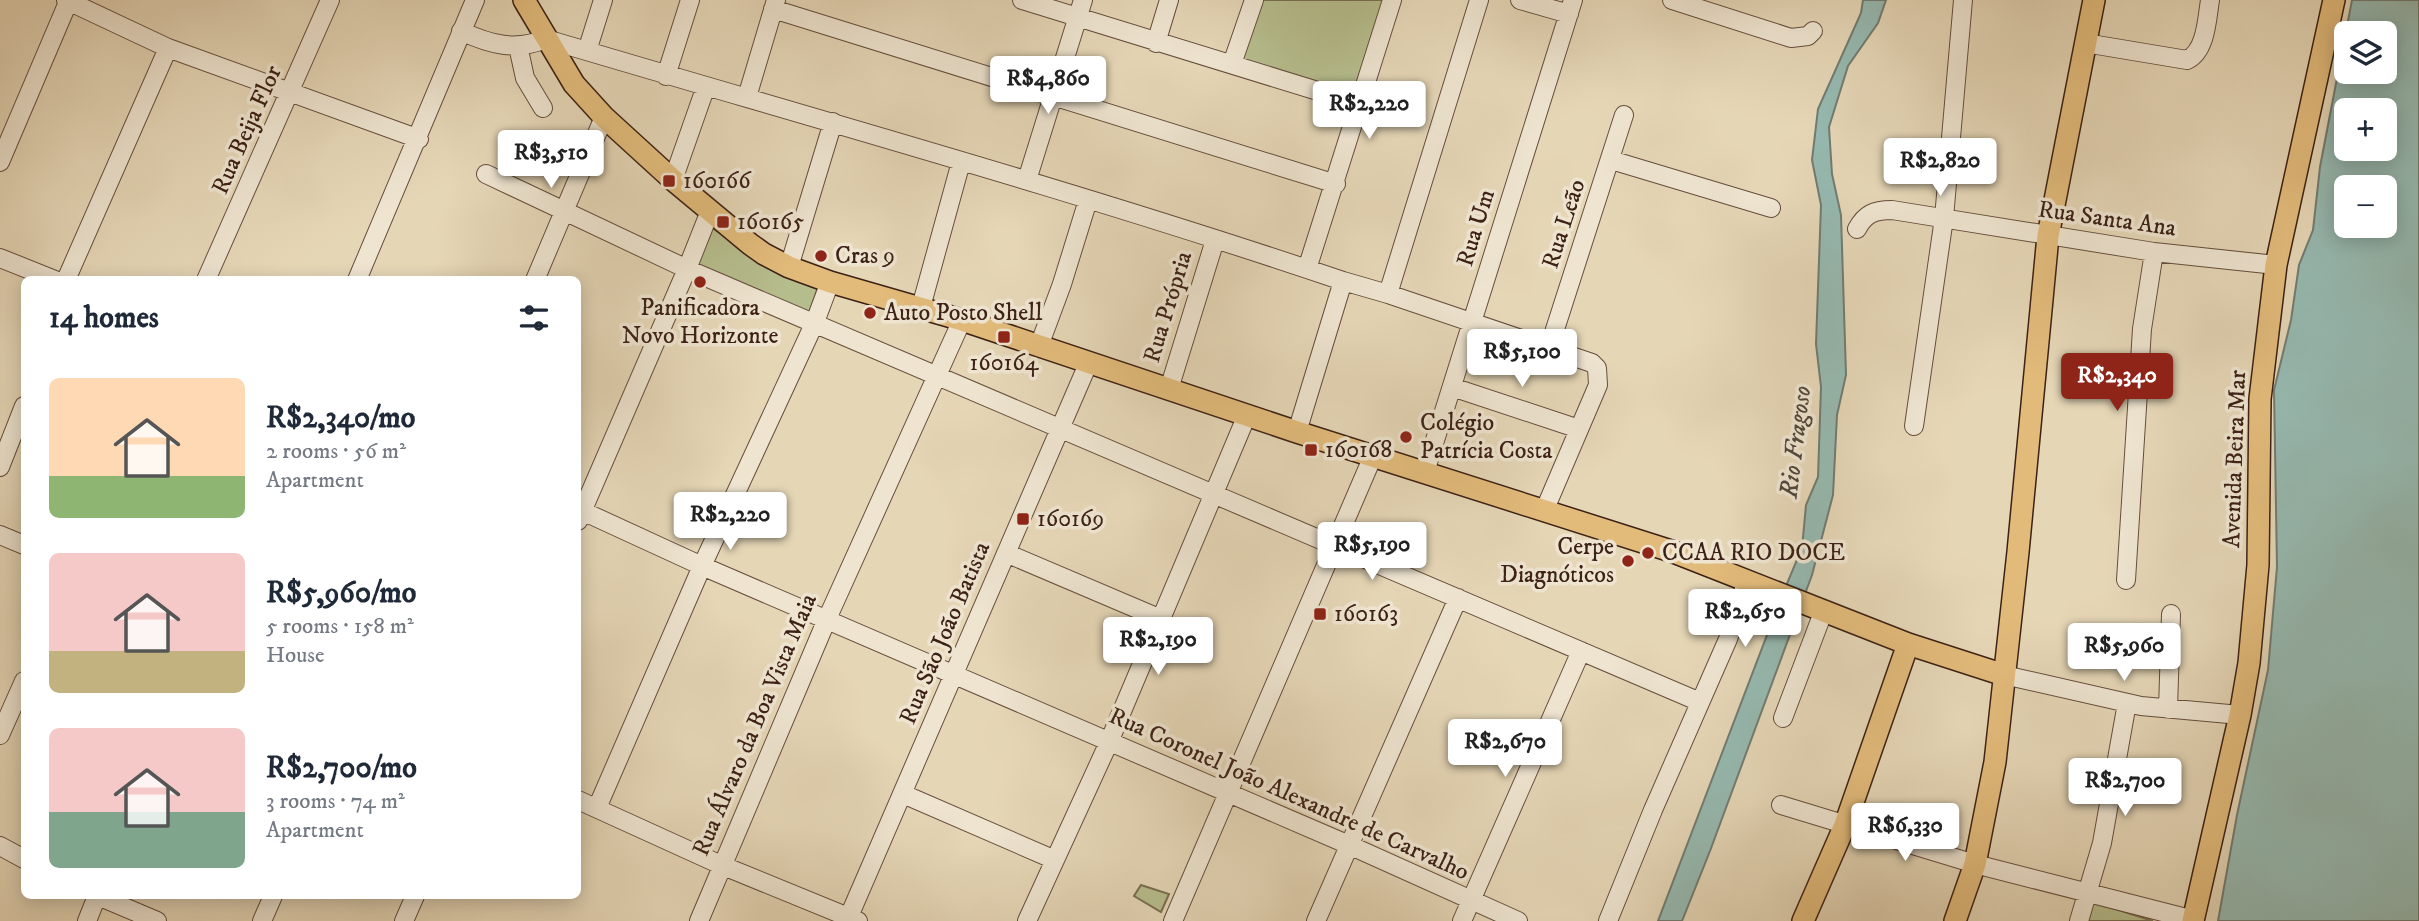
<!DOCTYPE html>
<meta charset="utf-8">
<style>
:root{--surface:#fff;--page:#f2f2f3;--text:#1f2937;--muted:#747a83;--accent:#8f2418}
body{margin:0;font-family:"IM FELL DW Pica",serif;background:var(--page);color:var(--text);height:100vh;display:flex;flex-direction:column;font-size:26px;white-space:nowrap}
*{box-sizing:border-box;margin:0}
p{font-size:23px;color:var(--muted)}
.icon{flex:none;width:38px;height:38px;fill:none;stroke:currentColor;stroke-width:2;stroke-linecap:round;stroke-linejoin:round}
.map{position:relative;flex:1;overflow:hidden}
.sheet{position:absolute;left:21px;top:276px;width:560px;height:623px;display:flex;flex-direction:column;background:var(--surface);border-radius:10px;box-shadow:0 4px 18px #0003}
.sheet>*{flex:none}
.fabs{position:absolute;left:2334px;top:21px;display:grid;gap:14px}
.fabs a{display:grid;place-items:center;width:63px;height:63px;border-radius:10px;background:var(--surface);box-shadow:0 4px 18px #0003;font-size:35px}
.price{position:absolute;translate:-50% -60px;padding:0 16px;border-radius:7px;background:#fff;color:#222;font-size:23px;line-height:46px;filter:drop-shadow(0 2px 4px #0008)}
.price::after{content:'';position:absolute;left:50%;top:42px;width:21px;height:16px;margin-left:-10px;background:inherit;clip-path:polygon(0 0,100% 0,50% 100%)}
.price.on{background:var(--accent);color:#fff}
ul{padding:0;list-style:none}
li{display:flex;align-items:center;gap:21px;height:175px;padding:0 28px}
li span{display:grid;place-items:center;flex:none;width:196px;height:140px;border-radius:10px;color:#555}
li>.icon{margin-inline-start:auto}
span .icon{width:84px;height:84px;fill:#fffc;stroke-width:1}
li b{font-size:30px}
h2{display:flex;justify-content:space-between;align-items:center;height:84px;padding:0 28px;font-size:30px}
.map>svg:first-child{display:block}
.green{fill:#b6bd8d;stroke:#796f51;stroke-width:2}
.water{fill:#96b9b0;stroke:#727c72;stroke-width:2;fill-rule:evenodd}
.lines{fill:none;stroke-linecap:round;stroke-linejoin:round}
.minor-casing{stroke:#664e3d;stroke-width:20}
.major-casing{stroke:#3c2115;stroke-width:24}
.minor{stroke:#eee4d0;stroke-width:18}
.major{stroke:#e2bb7b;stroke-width:21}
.poi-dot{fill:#8f2418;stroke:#eee4d0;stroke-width:2.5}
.labels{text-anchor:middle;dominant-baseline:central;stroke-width:7;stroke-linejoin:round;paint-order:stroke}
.street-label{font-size:24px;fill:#3c2115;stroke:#eee4d0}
.poi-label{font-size:24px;fill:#3c2115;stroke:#eee4d0;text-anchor:start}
.water-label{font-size:26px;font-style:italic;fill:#52473c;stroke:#eee4d0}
</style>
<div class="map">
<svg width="2419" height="921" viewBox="0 0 2419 921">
<rect width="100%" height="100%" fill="#e5d6b6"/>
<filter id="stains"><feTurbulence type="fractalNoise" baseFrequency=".00286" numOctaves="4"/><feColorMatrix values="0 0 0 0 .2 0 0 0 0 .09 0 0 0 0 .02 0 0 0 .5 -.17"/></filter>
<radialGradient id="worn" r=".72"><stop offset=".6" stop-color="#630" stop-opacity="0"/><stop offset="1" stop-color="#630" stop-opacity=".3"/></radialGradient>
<path class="green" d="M 1258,0 L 1387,0 L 1357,97 L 1239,61 Z
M 711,227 L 777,272 L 818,287 L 805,325 L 690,275 Z
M 1141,885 L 1169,894 L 1161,912 L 1134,896 Z
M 2090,901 L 2153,921 L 2083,921 Z"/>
<path class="water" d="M 1863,0 L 1886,0 L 1878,23 L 1848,66 L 1829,127 L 1832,174 L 1841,215 L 1846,375 L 1837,415 L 1833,495 L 1812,575 L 1710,851 L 1682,921 L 1658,921 L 1783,593 L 1802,548 L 1806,505 L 1818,477 L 1821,387 L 1816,344 L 1821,205 L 1812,160 L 1818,109 L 1861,13 Z
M 2352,0 L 2419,0 L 2419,921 L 2218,921 L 2237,815 L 2268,670 L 2277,567 L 2274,390 L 2291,320 L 2299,265 L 2313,230 L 2320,167 ZM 2385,33 L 2385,72 L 2347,72 L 2347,33 ZM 2385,110 L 2385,149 L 2347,149 L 2347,110 ZM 2347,187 L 2385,187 L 2385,226 L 2347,226 Z"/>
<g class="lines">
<g class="minor-casing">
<path id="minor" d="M 66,0 L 168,48 L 419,139
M 1022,0 L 1360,104
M 1520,0 L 1569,14
M 1672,0 L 1791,38 L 1808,36 L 1813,31
M 773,9 L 1336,184
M 461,31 C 491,45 515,51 546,39 C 812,118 1080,192 1343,281 L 1388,294 L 1592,363 L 1597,368 L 1598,385 L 1545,509
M 1156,43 L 1169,0
M 2085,43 L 2187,60 C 2206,51 2207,19 2210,0
M 518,46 L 525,78 L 543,108
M 587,51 L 603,0
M 1232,64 L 1254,0
M 666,76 L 690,0
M 747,97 L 776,0
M 1611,160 L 1771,208
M 0,162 L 69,0
M 486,174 L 687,269 L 1700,702
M 673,180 L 706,86
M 1027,180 L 1083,0
M 1857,229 C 1865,214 1874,210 1892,210 L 2154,252 L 2276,265
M 0,258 L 55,280
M 789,267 L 833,122
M 1307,269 L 1392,0
M 66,280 L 168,48
M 206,280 L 330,0
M 357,280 L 475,0
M 535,280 L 604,117
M 1388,294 L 1479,0
M 921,307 L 961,162
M 1039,346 L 1062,284 L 1088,200
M 1549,348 L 1624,115
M 1452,387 L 1579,429
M 1169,389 L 1215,240
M 1914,426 L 1944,218 L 1963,0
M 1297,432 L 1343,281
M 0,467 L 24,406
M 1425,472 L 1573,0
M 578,509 L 702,566 L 1349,845 L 1518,921
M 578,521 L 687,269 L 710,211
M 0,535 L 24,545
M 1006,553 L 1161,619
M 2126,580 L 2142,329 L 2154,252
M 2004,675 L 2141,706 L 2240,715
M 2168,709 L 2171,614
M 1783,718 L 1824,610
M 0,735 L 24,681
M 903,794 L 1055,860
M 578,800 L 721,865 L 858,921
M 1781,805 L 1975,864 L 2194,920
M 597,808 L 702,566 L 815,322 L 830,282
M 0,846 L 24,859
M 98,896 L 157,921
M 87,921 L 97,896
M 262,921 L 273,896
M 404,921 L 415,896
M 699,921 L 827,619 L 962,320
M 847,921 L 1088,364
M 1027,921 L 1109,742 L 1247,415
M 1173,921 L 1373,456
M 1316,921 L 1458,598
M 1462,921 L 1581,651
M 1608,921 L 1653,810 L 1728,639 L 1747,580
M 2079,921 L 2102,843 L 2127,703"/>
</g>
<g class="major-casing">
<path id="major" d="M 524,0 L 574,84 L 604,117 L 673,180 L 750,244 L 764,254 L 789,267 L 830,282 L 962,320 L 1297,432 L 1671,551 L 1908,644 L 2004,675
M 1803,921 L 1845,825 L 1908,644
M 1955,921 L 1975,864 L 1995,762 L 2018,552 L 2048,236 L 2094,0
M 2193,921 L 2240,715 L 2249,663 L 2258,565 L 2260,399 L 2276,265 L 2334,0"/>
</g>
<use href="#minor" class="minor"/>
<use href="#major" class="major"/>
</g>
<g class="poi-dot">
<rect x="662" y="174" width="14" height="14" rx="3.5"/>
<rect x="716" y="215" width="14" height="14" rx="3.5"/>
<circle cx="821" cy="256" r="7"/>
<circle cx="700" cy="282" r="7"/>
<circle cx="870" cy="313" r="7"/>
<rect x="997" y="330" width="14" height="14" rx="3.5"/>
<circle cx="1406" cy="437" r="7"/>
<rect x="1304" y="443" width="14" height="14" rx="3.5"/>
<rect x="1016" y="512" width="14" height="14" rx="3.5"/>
<circle cx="1648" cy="553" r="7"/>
<circle cx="1628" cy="561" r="7"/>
<rect x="1313" y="607" width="14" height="14" rx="3.5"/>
</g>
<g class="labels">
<g class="street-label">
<text transform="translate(247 130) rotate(-66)">Rua Beija Flor</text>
<text transform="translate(2107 219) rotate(8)">Rua Santa Ana</text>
<text transform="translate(1564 224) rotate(-72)">Rua Leão</text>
<text transform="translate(1476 228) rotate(-73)">Rua Um</text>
<text transform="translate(1168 307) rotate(-73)">Rua Própria</text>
<text transform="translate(2235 459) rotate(-88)">Avenida Beira Mar</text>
<text transform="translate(945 633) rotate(-67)">Rua São João Batista</text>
<text transform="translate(755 725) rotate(-67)">Rua Álvaro da Boa Vista Maia</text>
<text transform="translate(1289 794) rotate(24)">Rua Coronel João Alexandre de Carvalho</text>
</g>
<g class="poi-label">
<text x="683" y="181">160166</text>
<text x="737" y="222">160165</text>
<text x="835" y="256">Cras 9</text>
<text x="700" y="308" text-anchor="middle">Panificadora<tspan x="700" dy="28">Novo Horizonte</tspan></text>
<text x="884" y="313">Auto Posto Shell</text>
<text x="1004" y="363" text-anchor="middle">160164</text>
<text x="1420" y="423">Colégio<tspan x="1420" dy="28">Patrícia Costa</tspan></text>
<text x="1325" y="450">160168</text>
<text x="1037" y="519">160169</text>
<text x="1614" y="547" text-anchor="end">Cerpe<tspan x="1614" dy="28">Diagnóticos</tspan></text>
<text x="1662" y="553">CCAA RIO DOCE</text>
<text x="1334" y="614">160163</text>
</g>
<g class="water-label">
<text transform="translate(1796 442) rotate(-83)">Rio Fragoso</text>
</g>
</g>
<rect width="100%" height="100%" filter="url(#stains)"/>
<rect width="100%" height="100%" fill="url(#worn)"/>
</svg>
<div class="fabs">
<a><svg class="icon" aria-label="layers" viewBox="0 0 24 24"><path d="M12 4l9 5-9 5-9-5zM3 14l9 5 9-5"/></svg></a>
<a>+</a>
<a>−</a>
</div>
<b class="price" style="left:1048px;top:116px">R$4,860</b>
<b class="price" style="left:1369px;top:141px">R$2,220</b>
<b class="price" style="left:551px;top:190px">R$3,510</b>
<b class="price" style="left:1940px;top:198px">R$2,820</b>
<b class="price" style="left:1522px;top:389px">R$5,100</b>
<b class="price on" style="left:2117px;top:413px">R$2,340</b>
<b class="price" style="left:730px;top:552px">R$2,220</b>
<b class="price" style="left:1372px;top:582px">R$5,190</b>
<b class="price" style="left:1745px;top:649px">R$2,650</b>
<b class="price" style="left:1158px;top:677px">R$2,190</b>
<b class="price" style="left:2124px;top:683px">R$5,960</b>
<b class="price" style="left:1505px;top:779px">R$2,670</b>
<b class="price" style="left:2125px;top:818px">R$2,700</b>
<b class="price" style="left:1905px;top:863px">R$6,330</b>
<section class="sheet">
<h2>14 homes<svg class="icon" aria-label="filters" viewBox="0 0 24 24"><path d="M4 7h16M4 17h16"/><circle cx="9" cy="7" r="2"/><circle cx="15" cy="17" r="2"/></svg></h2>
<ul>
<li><span style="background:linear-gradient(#ffd9b3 70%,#8fb573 0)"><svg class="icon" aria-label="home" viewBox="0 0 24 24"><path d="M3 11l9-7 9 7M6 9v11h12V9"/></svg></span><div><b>R$2,340/mo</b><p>2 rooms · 56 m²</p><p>Apartment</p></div></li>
<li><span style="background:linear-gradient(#f6c9c9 70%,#c2b280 0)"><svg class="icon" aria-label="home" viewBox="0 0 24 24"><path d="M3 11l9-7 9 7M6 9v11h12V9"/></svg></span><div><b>R$5,960/mo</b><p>5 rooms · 158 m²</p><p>House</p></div></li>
<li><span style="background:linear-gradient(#f6c9c9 60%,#7fa58c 0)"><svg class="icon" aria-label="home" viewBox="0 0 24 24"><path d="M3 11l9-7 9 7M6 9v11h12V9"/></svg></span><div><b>R$2,700/mo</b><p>3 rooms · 74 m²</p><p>Apartment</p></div></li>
</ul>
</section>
</div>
